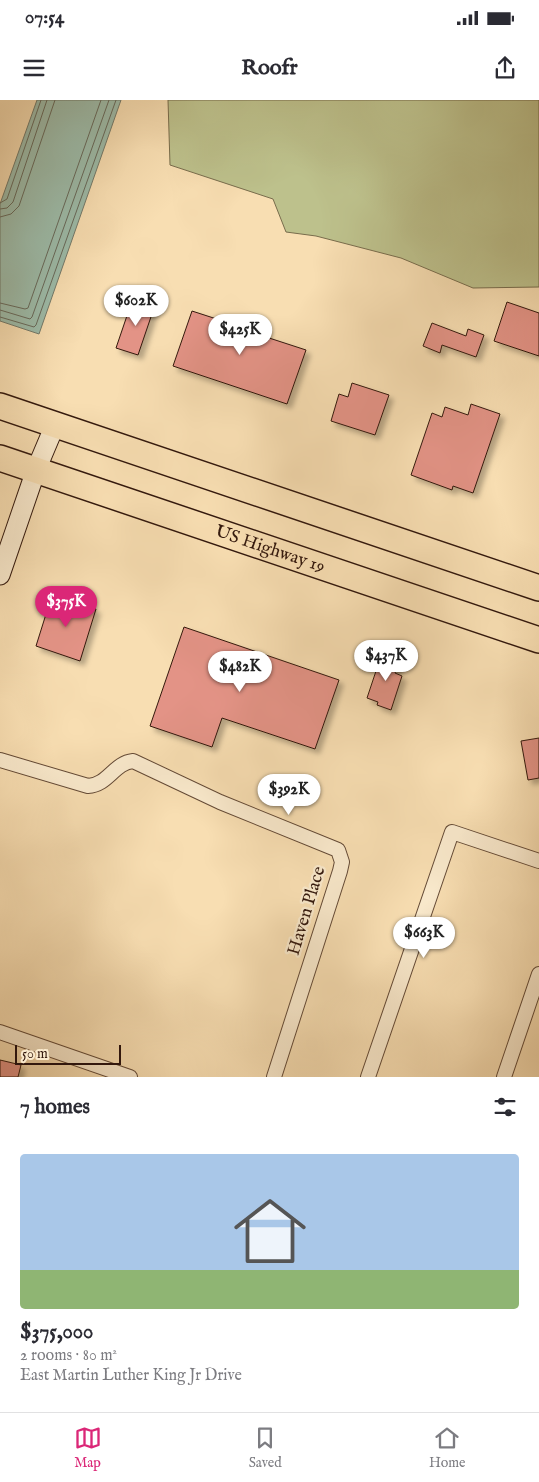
<!DOCTYPE html>
<meta charset="utf-8">
<style>
:root{--surface:#fff;--page:#f2f2f3;--text:#2b2b33;--muted:#7c7c81;--line:#e1e1e2;--accent:#db2777}
body{margin:0;font-family:"IM FELL English",serif;background:var(--page);color:var(--text);height:100vh;display:flex;flex-direction:column;font-size:19px;white-space:nowrap}
*{box-sizing:border-box;margin:0}
p{font-size:16px;color:var(--muted)}
.icon{flex:none;width:28px;height:28px;fill:none;stroke:currentColor;stroke-width:2;stroke-linecap:round;stroke-linejoin:round}
.map{position:relative;height:977px;overflow:hidden}
.details{display:flex;flex-direction:column;background:var(--surface);flex:1}
.details>*{flex:none}
.scale{position:absolute;left:15px;bottom:12px;width:106px;box-sizing:border-box;padding-left:5px;border:2px solid #33180d;border-top:0;font-size:14px;line-height:18px;white-space:nowrap;color:#33180d;-webkit-text-stroke:4px #faeacd;paint-order:stroke}
.price{position:absolute;translate:-50% -42px;padding:0 11px;border-radius:18px;background:#fff;color:#222;font-size:16px;line-height:32px;filter:drop-shadow(0 1px 2px #0008)}
.price::after{content:'';position:absolute;left:50%;top:30px;width:15px;height:11px;margin-left:-8px;background:inherit;clip-path:polygon(0 0,100% 0,50% 100%)}
.price.selected{background:var(--accent);color:#fff}
ul{padding:0;list-style:none}
li{display:grid;align-content:center;gap:10px;height:265px;padding:0 20px}
li+li{border-top:1px solid var(--line)}
li span{display:grid;place-items:center;height:155px;border-radius:5px;color:#555}
li>.icon{margin-inline-start:auto}
span .icon{width:90px;height:90px;fill:#fffc;stroke-width:1}
li b{font-size:21px}
h2{display:flex;justify-content:space-between;align-items:center;height:60px;padding:0 20px;font-size:21px}
.status{display:flex;justify-content:space-between;align-items:center;height:35px;padding:0 25px;background:var(--surface);direction:ltr}
.status svg{height:14px;fill:currentColor}
header{display:flex;justify-content:space-between;align-items:center;height:65px;padding:0 20px;background:var(--surface);font-size:22px;font-weight:700}
.tab-bar{display:flex;justify-content:space-around;align-items:center;height:70px;border-top:1px solid var(--line);background:var(--surface);font-size:14px;color:var(--muted)}
.tab-bar a{display:grid;justify-items:center;gap:2px}
.tab-bar .selected{color:var(--accent)}
.map>svg:first-child{display:block}
.green{fill:#bdc18c;stroke:#786c4c}
.water{fill:#9dbcaa;stroke:#737a6b}
.lines{fill:none;stroke-linecap:round;stroke-linejoin:round}
.shore{stroke:#686a5c;stroke-width:1}
.building{fill:#e39386;stroke:#33180d;filter:url(#shadow)}
.street-casing{stroke:#644a36;stroke-width:16}
.secondary-casing{stroke:#33180d;stroke-width:21}
.highway-casing{stroke:#33180d;stroke-width:28}
.street{stroke:#faeacd;stroke-width:14}
.secondary{stroke:#faeacd;stroke-width:19}
.highway{stroke:#f8deb2;stroke-width:25}
.labels{text-anchor:middle;dominant-baseline:central;stroke-width:4.5;stroke-linejoin:round;paint-order:stroke}
.street-label{font-size:18px;fill:#33180d;stroke:#faeacd}
</style>
<div class="status"><b>07:54</b><svg viewBox="0 0 49 12"><path d="M0 12V9h3v3zM5 12V6h3v6zM10 12V3h3v9zM15 12V0h3v12zM26 1h20v11H26zM47 4h2v5h-2z"/></svg></div>
<header><svg class="icon" aria-label="menu" viewBox="0 0 24 24"><path d="M4 6h16M4 12h16M4 18h16"/></svg>Roofr<svg class="icon" aria-label="share" viewBox="0 0 24 24"><path d="M12 15V3M7 8l5-5 5 5M5 13v7h14v-7"/></svg></header>
<div class="map">
<svg width="539" height="977" viewBox="0 0 539 977">
<defs>
<filter id="shadow"><feDropShadow dx="4.5" dy="4.5" stdDeviation="2.5" flood-color="#0004"/></filter>
</defs>
<rect width="100%" height="100%" fill="#f8deb2"/>
<filter id="stains"><feTurbulence type="fractalNoise" baseFrequency=".004" numOctaves="4"/><feColorMatrix values="0 0 0 0 .2 0 0 0 0 .09 0 0 0 0 .02 0 0 0 .5 -.17"/></filter>
<radialGradient id="worn" r=".72"><stop offset=".6" stop-color="#630" stop-opacity="0"/><stop offset="1" stop-color="#630" stop-opacity=".3"/></radialGradient>
<path class="green" d="M 168,0 L 539,0 L 539,187 L 473,188 L 401,158 L 316,136 L 286,132 L 273,99 L 170,65 Z"/>
<path class="water" d="M 37,0 L 121,0 L 39,234 L 0,221 L 0,104 Z"/>
<g class="lines">
<path class="shore" d="M 0,103 L 7,99 L 41,0
M 0,109 L 7,108 L 13,102 L 47,0
M 0,117 L 11,114 L 19,106 L 55,0
M 0,203 L 25,209 L 28,208 L 101,0
M 0,210 L 30,219 L 32,217 L 109,0
M 0,217 L 34,227 L 36,225 L 116,0"/>
</g>
<path class="building" d="M 133,198 L 155,205 L 138,255 L 116,248 Z
M 507,202 L 539,213 L 539,256 L 494,241 Z
M 192,211 L 232,224 L 234,217 L 266,228 L 263,236 L 306,250 L 287,304 L 173,266 Z
M 432,223 L 466,236 L 468,229 L 484,235 L 476,257 L 442,245 L 440,253 L 423,246 Z
M 352,283 L 389,295 L 375,335 L 331,321 L 339,294 L 348,297 Z
M 471,304 L 500,314 L 473,393 L 453,386 L 452,390 L 411,375 L 432,313 L 442,317 L 445,307 L 468,315 Z
M 52,495 L 96,509 L 80,561 L 36,546 Z
M 184,527 L 339,580 L 315,649 L 222,618 L 212,647 L 150,626 Z
M 382,553 L 400,559 L 395,573 L 402,576 L 391,610 L 377,605 L 378,602 L 367,598 Z
M 539,638 L 539,678 L 528,680 L 521,641 Z
M 0,960 L 21,965 L 18,977 L 0,977 Z"/>
<g class="lines">
<g class="street-casing">
<path id="street" d="M 0,660 L 88,686 C 108,685 114,663 133,661 L 220,702 L 338,750 L 342,762 L 340,771 L 274,977
M 0,932 L 130,977
M 368,977 L 452,732 L 539,761
M 504,977 L 539,874"/>
</g>
<g class="secondary-casing">
<path id="secondary" d="M 0,475 L 36,370 L 55,325"/>
</g>
<g class="highway-casing">
<g id="highway">
<path d="M 0,306 L 539,488"/>
<path id="s1" d="M 0,358 L 539,540"/>
</g>
</g>
<use href="#street" class="street"/>
<use href="#secondary" class="secondary"/>
<use href="#highway" class="highway"/>
</g>
<g class="labels">
<g class="street-label">
<text stroke="none"><textPath href="#s1" startOffset="285">US Highway 19</textPath></text>
<text transform="translate(307 811) rotate(-73)">Haven Place</text>
</g>
</g>
<rect width="100%" height="100%" filter="url(#stains)"/>
<rect width="100%" height="100%" fill="url(#worn)"/>
</svg>
<div class="scale">50 m</div>
<b class="price" style="left:136px;top:227px">$602K</b>
<b class="price" style="left:240px;top:256px">$425K</b>
<b class="price selected" style="left:66px;top:528px">$375K</b>
<b class="price" style="left:386px;top:582px">$437K</b>
<b class="price" style="left:240px;top:593px">$482K</b>
<b class="price" style="left:289px;top:716px">$392K</b>
<b class="price" style="left:424px;top:859px">$663K</b>
</div>
<section class="details">
<h2>7 homes<svg class="icon" aria-label="filters" viewBox="0 0 24 24"><path d="M4 7h16M4 17h16"/><circle cx="9" cy="7" r="2"/><circle cx="15" cy="17" r="2"/></svg></h2>
<ul>
<li><span style="background:linear-gradient(#a9c7e8 75%,#8fb573 0)"><svg class="icon" aria-label="home" viewBox="0 0 24 24"><path d="M3 11l9-7 9 7M6 9v11h12V9"/></svg></span><div><b>$375,000</b><p>2 rooms · 80 m²</p><p>East Martin Luther King Jr Drive</p></div></li>
</ul>
</section>
<nav class="tab-bar">
<a class="selected"><svg class="icon" aria-label="map" viewBox="0 0 24 24"><path d="M3 6l6-2 6 2 6-2v14l-6 2-6-2-6 2zM9 4v14M15 6v14"/></svg>Map</a>
<a><svg class="icon" aria-label="saved" viewBox="0 0 24 24"><path d="M7 4h10v16l-5-4-5 4z"/></svg>Saved</a>
<a><svg class="icon" aria-label="home" viewBox="0 0 24 24"><path d="M3 11l9-7 9 7M6 9v11h12V9"/></svg>Home</a>
</nav>
